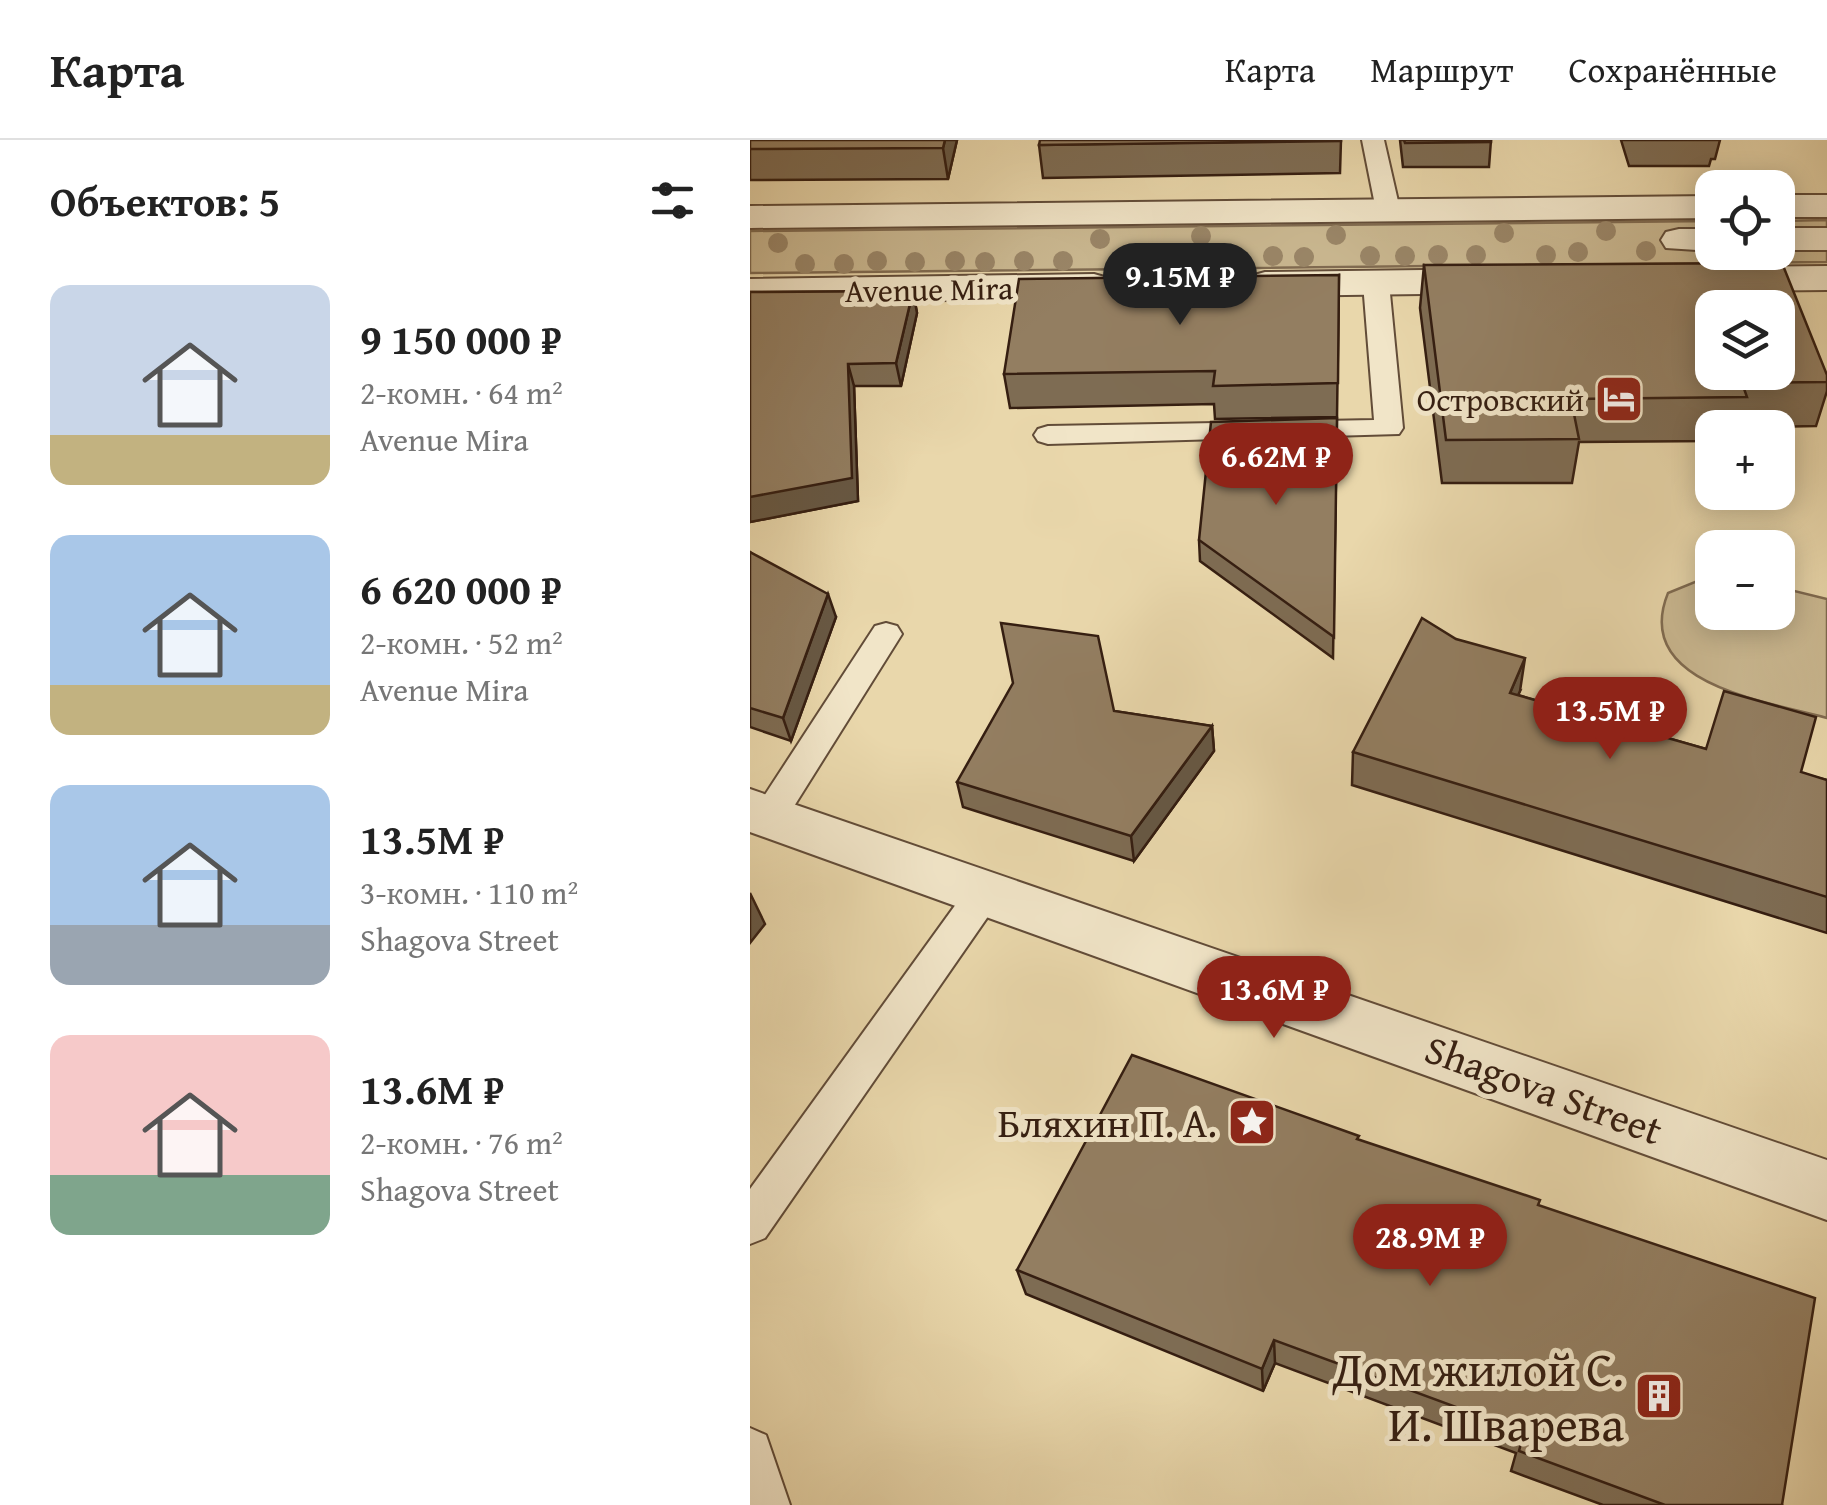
<!DOCTYPE html>
<html lang="ru">
<meta charset="utf-8">
<style>
:root{--surface:#fff;--page:#f6f6f6;--text:#222;--muted:#767676;--line:#e0e0e0;--accent:#8f2418}
body{margin:0;font-family:"Gentium Book Plus",serif;background:var(--page);color:var(--text);height:100vh;display:flex;flex-direction:column;font-size:38px;white-space:nowrap}
*{box-sizing:border-box;margin:0}
p{font-size:32px;color:var(--muted)}
.icon{flex:none;width:55px;height:55px;fill:none;stroke:currentColor;stroke-width:2;stroke-linecap:round;stroke-linejoin:round}
.map{position:relative;flex:1;overflow:hidden}
.details{display:flex;flex-direction:column;background:var(--surface);width:750px}
.details>*{flex:none}
.fabs{position:absolute;left:945px;top:30px;display:grid;gap:20px}
.fabs a{display:grid;place-items:center;width:100px;height:100px;border-radius:20px;background:var(--surface);box-shadow:0 5px 25px #0003;font-size:50px}
.price{position:absolute;translate:-50% -85px;padding:0 22px;border-radius:35px;background:var(--accent);color:#fff;font-size:32px;line-height:65px;filter:drop-shadow(0 2px 5px #0008)}
.price::after{content:'';position:absolute;left:50%;top:60px;width:30px;height:22px;margin-left:-15px;background:inherit;clip-path:polygon(0 0,100% 0,50% 100%)}
.price.current{background:#222;color:#fff}
ul{padding:0;list-style:none}
li{display:flex;align-items:center;gap:30px;height:250px;padding:0 50px}
li span{display:grid;place-items:center;flex:none;width:280px;height:200px;border-radius:20px;color:#555}
li>.icon{margin-inline-start:auto}
span .icon{width:120px;height:120px;fill:#fffc;stroke-width:1}
li b{font-size:42px}
h2{display:flex;justify-content:space-between;align-items:center;height:120px;padding:0 50px;font-size:42px}
header{display:flex;align-items:center;gap:60px;box-sizing:border-box;height:140px;padding:0 50px;background:var(--surface);border-bottom:2px solid var(--line)}
header strong{font-size:48px}
nav{display:flex;gap:55px;margin-inline-start:auto;font-size:35px}
main{display:flex;flex:1;min-height:0}
.map>svg:first-child{display:block}
.green{fill:#cab891;stroke:#806b51;stroke-width:2.5}
.lines{fill:none;stroke-linecap:round;stroke-linejoin:round}
.service-casing{stroke:#624c38;stroke-width:4}
.pedestrian-casing{stroke:#624c38;stroke-width:4}
.tertiary-casing{stroke:#624c38;stroke-width:4}
.service{fill:#f1e5c8;fill-rule:evenodd}
.pedestrian{fill:#f1e5c8;fill-rule:evenodd}
.tertiary{fill:#f1e5c8;fill-rule:evenodd}
.tree{fill:#9a8668}
.wall{fill:#7e6c53;stroke:#351e11;stroke-width:2.5}
.shaded-wall{fill:#675844;stroke:#351e11;stroke-width:2.5}
.building{fill:#937e61;stroke:#351e11;stroke-width:2.5;fill-rule:evenodd}
.labels{text-anchor:middle;dominant-baseline:central;stroke-width:10;stroke-linejoin:round;paint-order:stroke}
.far-street-label{font-size:32px;fill:#351e11;stroke:#f1e5c8}
.far-poi-label{font-size:32px;fill:#351e11;stroke:#f1e5c8;text-anchor:end}
.street-label{font-size:40px;fill:#351e11;stroke:#f1e5c8}
.poi-label{font-size:40px;fill:#351e11;stroke:#f1e5c8;text-anchor:end}
.near-poi-label{font-size:48px;fill:#351e11;stroke:#f1e5c8;text-anchor:end}
</style>
<header>
<strong>Карта</strong>
<nav><a>Карта</a><a>Маршрут</a><a>Сохранённые</a></nav>
</header>
<main>
<section class="details">
<h2>Объектов: 5<svg class="icon" aria-label="filters" viewBox="0 0 24 24"><path d="M4 7h16M4 17h16"/><circle cx="9" cy="7" r="2"/><circle cx="15" cy="17" r="2"/></svg></h2>
<ul>
<li><span style="background:linear-gradient(#c9d6e8 75%,#c2b280 0)"><svg class="icon" aria-label="home" viewBox="0 0 24 24"><path d="M3 11l9-7 9 7M6 9v11h12V9"/></svg></span><div><b>9 150 000 ₽</b><p>2-комн. · 64 m²</p><p>Avenue Mira</p></div></li>
<li><span style="background:linear-gradient(#a9c7e8 75%,#c2b280 0)"><svg class="icon" aria-label="home" viewBox="0 0 24 24"><path d="M3 11l9-7 9 7M6 9v11h12V9"/></svg></span><div><b>6 620 000 ₽</b><p>2-комн. · 52 m²</p><p>Avenue Mira</p></div></li>
<li><span style="background:linear-gradient(#a9c7e8 70%,#9aa5b1 0)"><svg class="icon" aria-label="home" viewBox="0 0 24 24"><path d="M3 11l9-7 9 7M6 9v11h12V9"/></svg></span><div><b>13.5M ₽</b><p>3-комн. · 110 m²</p><p>Shagova Street</p></div></li>
<li><span style="background:linear-gradient(#f6c9c9 70%,#7fa58c 0)"><svg class="icon" aria-label="home" viewBox="0 0 24 24"><path d="M3 11l9-7 9 7M6 9v11h12V9"/></svg></span><div><b>13.6M ₽</b><p>2-комн. · 76 m²</p><p>Shagova Street</p></div></li>
</ul>
</section>
<div class="map">
<svg width="1077" height="1365" viewBox="0 0 1077 1365">
<rect width="100%" height="100%" fill="#e9d7ab"/>
<filter id="stains"><feTurbulence type="fractalNoise" baseFrequency=".002" numOctaves="4"/><feColorMatrix values="0 0 0 0 .2 0 0 0 0 .09 0 0 0 0 .02 0 0 0 .5 -.17"/></filter>
<radialGradient id="worn" r=".72"><stop offset=".6" stop-color="#630" stop-opacity="0"/><stop offset="1" stop-color="#630" stop-opacity=".3"/></radialGradient>
<path class="green" d="M 1077,80 L 1077,122 L 0,133 L 0,91 L 962,81 L 962,112 L 1028,112 L 1028,81 Z
M 962,435 L 962,472 L 1028,472 L 1028,447 L 1077,459 L 1077,578 C 1016,561 881,544 918,453 Z"/>
<g class="lines">
<g class="service-casing">
<path id="service" d="M 612,0 L 634,0 L 650,70 L 646,75 L 638,77 L 626,70 Z
M 626,135 L 639,143 L 653,288 L 649,294 L 298,304 L 288,301 L 284,295 L 288,289 L 298,286 L 624,280 L 613,143 Z
M 136,483 L 147,486 L 152,494 L 31,687 L 19,691 L 7,687 L 2,677 L 7,667 L 125,486 Z
M 235,737 L 248,742 L 253,752 L 248,762 L 15,1098 L 0,1104 L 0,1049 L 222,742 Z
M 0,1288 L 16,1295 L 40,1365 L 0,1365 Z"/>
</g>
<g class="pedestrian-casing">
<path id="pedestrian" d="M 1028,88 L 1077,88 L 1077,110 L 1028,110 Z
M 929,89 L 962,89 L 962,111 L 916,108 L 911,100 L 916,92 Z"/>
</g>
<g class="tertiary-casing">
<path id="tertiary" d="M 1028,55 L 1077,55 L 1077,77 L 1028,77 Z
M 962,56 L 962,78 L 0,88 L 0,66 Z
M 1077,126 L 1077,150 L 965,151 L 951,147 L 945,139 L 951,131 L 965,127 Z
M 749,129 L 763,133 L 769,141 L 763,149 L 749,153 L 515,156 L 501,152 L 495,144 L 501,136 L 515,132 Z
M 344,134 L 358,138 L 364,146 L 358,154 L 344,158 L 0,163 L 0,139 Z
M 0,649 L 1077,1020 L 1077,1080 L 0,692 Z"/>
</g>
<use href="#service" class="service"/>
<use href="#pedestrian" class="pedestrian"/>
<use href="#tertiary" class="tertiary"/>
</g>
<g class="tree">
<circle cx="856" cy="91" r="10"/>
<circle cx="754" cy="93" r="10"/>
<circle cx="586" cy="95" r="10"/>
<circle cx="451" cy="96" r="10"/>
<circle cx="350" cy="99" r="10"/>
<circle cx="28" cy="103" r="10"/>
<circle cx="896" cy="111" r="10"/>
<circle cx="828" cy="112" r="10"/>
<circle cx="688" cy="115" r="10"/>
<circle cx="726" cy="115" r="10"/>
<circle cx="796" cy="115" r="10"/>
<circle cx="485" cy="116" r="10"/>
<circle cx="523" cy="116" r="10"/>
<circle cx="620" cy="116" r="10"/>
<circle cx="655" cy="116" r="10"/>
<circle cx="377" cy="117" r="10"/>
<circle cx="416" cy="117" r="10"/>
<circle cx="554" cy="117" r="10"/>
<circle cx="127" cy="121" r="10"/>
<circle cx="205" cy="121" r="10"/>
<circle cx="274" cy="121" r="10"/>
<circle cx="313" cy="121" r="10"/>
<circle cx="165" cy="122" r="10"/>
<circle cx="235" cy="122" r="10"/>
<circle cx="55" cy="124" r="10"/>
<circle cx="94" cy="124" r="10"/>
</g>
<path class="wall" d="M 0,0 L 207,0 L 198,39 L 0,40 Z
M 591,0 L 590,33 L 293,38 L 289,5 Z
M 650,0 L 741,0 L 739,27 L 653,27 Z
M 871,0 L 970,0 L 965,19 L 961,19 L 959,26 L 879,26 Z
M 674,125 L 1077,235 L 1077,251 L 1066,286 L 962,288 L 962,301 L 829,302 L 822,343 L 692,343 L 670,168 Z
M 589,135 L 587,277 L 465,279 L 464,264 L 260,268 L 254,234 Z
M 163,151 L 167,173 L 151,246 L 104,246 L 108,361 L 0,382 L 0,152 Z
M 587,278 L 583,518 L 450,421 L 449,400 Z
M 0,412 L 86,477 L 41,601 L 0,587 Z
M 770,551 L 768,555 L 956,609 L 1077,640 L 1077,793 L 602,645 L 603,612 Z
M 364,571 L 462,586 L 464,611 L 384,721 L 213,667 L 207,642 Z
M 608,1000 L 1032,1365 L 853,1365 L 761,1331 L 766,1313 L 525,1223 L 513,1251 L 276,1154 L 267,1130 Z"/>
<path class="shaded-wall" d="M 195,0 L 207,0 L 198,39 L 193,8 Z
M 163,151 L 167,173 L 151,246 L 146,223 Z
M 98,224 L 104,246 L 108,361 L 0,382 L 0,357 Z
M 78,454 L 86,477 L 41,601 L 33,578 Z
M 775,518 L 770,551 L 754,586 L 760,553 Z
M 462,586 L 464,611 L 384,721 L 381,696 Z
M 0,753 L 15,784 L 0,803 Z
M 524,1200 L 525,1223 L 513,1251 L 512,1229 Z"/>
<path class="building" d="M 0,0 L 195,0 L 193,8 L 0,9 Z
M 290,0 L 591,0 L 591,1 L 289,5 Z
M 654,0 L 741,0 L 741,2 L 655,3 Z
M 1032,123 L 1077,235 L 1077,242 L 992,243 L 997,257 L 821,259 L 829,299 L 696,300 L 674,125 ZM 962,168 L 1028,168 L 1028,232 L 962,232 Z
M 589,135 L 588,243 L 463,246 L 465,231 L 254,234 L 269,139 Z
M 163,151 L 146,223 L 98,224 L 102,338 L 0,357 L 0,152 Z
M 587,278 L 584,497 L 449,400 L 461,282 Z
M 0,412 L 78,454 L 33,578 L 0,568 Z
M 672,478 L 706,499 L 775,518 L 760,553 L 956,609 L 974,551 L 1066,577 L 1051,632 L 1077,640 L 1077,757 L 603,612 Z
M 251,483 L 348,496 L 364,571 L 462,586 L 381,696 L 207,642 L 263,543 Z
M 382,915 L 609,996 L 607,999 L 790,1060 L 788,1065 L 1065,1158 L 1032,1365 L 915,1365 L 769,1311 L 774,1292 L 524,1200 L 512,1229 L 267,1130 Z"/>
<defs>
<g id="hotel-square" transform="scale(2.5)"><rect x="-9" y="-9" width="18" height="18" rx="4" fill="#8f2418" stroke="#f1e5c8"/><path d="M-6-4.5h1.5V1H6V5H4.5V3h-9V5H-6ZM-4 0a1.8 1.8 0 1 1 3.6 0ZM.5 0V-2.5h3Q6-2.5 6 0Z" fill="#fff"/></g>
<g id="sight-square" transform="scale(2.5)"><rect x="-9" y="-9" width="18" height="18" rx="4" fill="#8f2418" stroke="#f1e5c8"/><path d="M0-6L1.8-2.2L6-1.7L2.9 1.2L3.7 5.4L0 3.3L-3.7 5.4L-2.9 1.2L-6-1.7L-1.8-2.2Z" fill="#fff"/></g>
<g id="building-square" transform="scale(2.5)"><rect x="-9" y="-9" width="18" height="18" rx="4" fill="#8f2418" stroke="#f1e5c8"/><path d="M-4-6H4V6H1V3H-1V6H-4ZM-2.5-4.3h1.7v1.8h-1.7ZM.8-4.3h1.7v1.8H.8ZM-2.5-1h1.7V.8h-1.7ZM.8-1h1.7V.8H.8Z" fill="#fff"/></g>
</defs>
<g fill-rule="evenodd">
<use href="#hotel-square" x="869" y="259"/>
<use href="#sight-square" x="502" y="982"/>
<use href="#building-square" x="909" y="1256"/>
</g>
<g class="labels">
<g class="far-street-label">
<text transform="translate(179 149) rotate(-1)">Avenue Mira</text>
</g>
<g class="far-poi-label">
<text x="834" y="259">Островский</text>
</g>
<g class="street-label">
<text transform="translate(794 949) rotate(20)">Shagova Street</text>
</g>
<g class="poi-label">
<text x="467" y="982">Бляхин П. А.</text>
</g>
<g class="near-poi-label">
<text x="874" y="1228">Дом жилой С.<tspan x="874" dy="55">И. Шварева</tspan></text>
</g>
</g>
<rect width="100%" height="100%" filter="url(#stains)"/>
<rect width="100%" height="100%" fill="url(#worn)"/>
</svg>
<div class="fabs">
<a><svg class="icon" aria-label="locate" viewBox="0 0 24 24"><circle cx="12" cy="12" r="6"/><path d="M12 2v4M12 18v4M2 12h4M18 12h4"/></svg></a>
<a><svg class="icon" aria-label="layers" viewBox="0 0 24 24"><path d="M12 4l9 5-9 5-9-5zM3 14l9 5 9-5"/></svg></a>
<a>+</a>
<a>−</a>
</div>
<b class="price current" style="left:430px;top:188px">9.15M ₽</b>
<b class="price" style="left:526px;top:368px">6.62M ₽</b>
<b class="price" style="left:860px;top:622px">13.5M ₽</b>
<b class="price" style="left:524px;top:901px">13.6M ₽</b>
<b class="price" style="left:680px;top:1149px">28.9M ₽</b>
</div>
</main>
